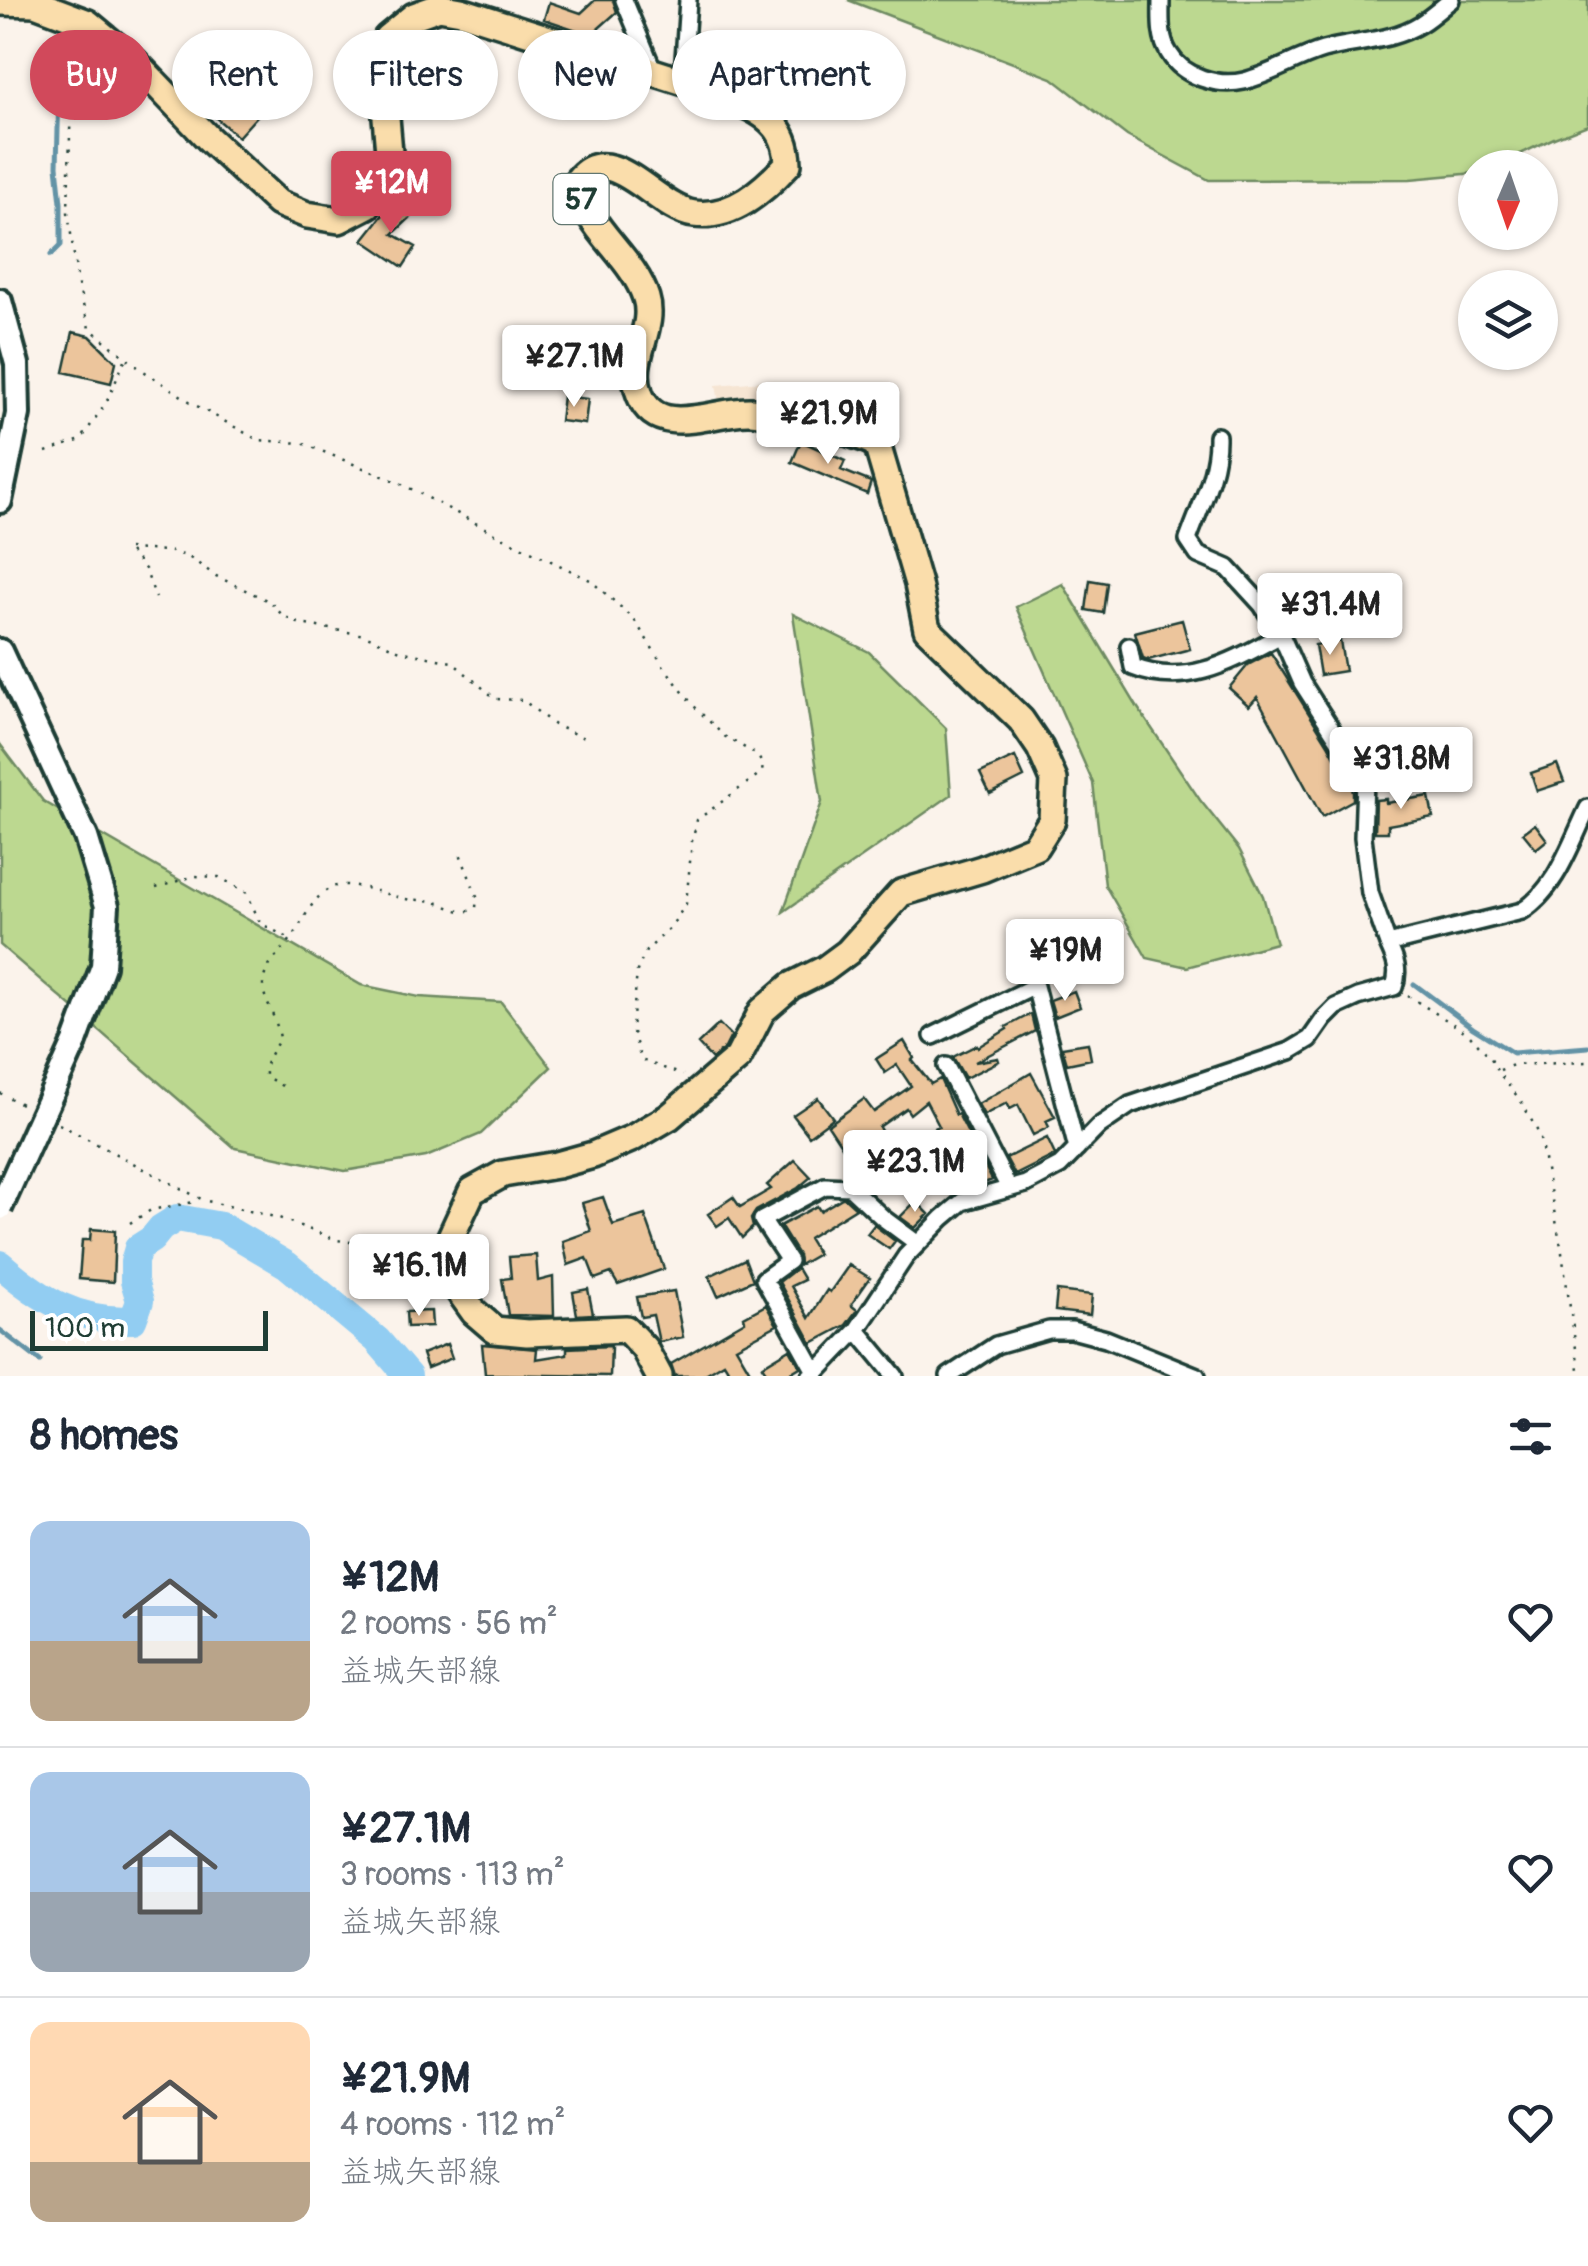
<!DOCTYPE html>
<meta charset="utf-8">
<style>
:root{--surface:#fff;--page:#f6f6f7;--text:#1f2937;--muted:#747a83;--line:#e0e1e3;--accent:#d1495b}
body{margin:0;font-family:Pangolin,"Klee One",sans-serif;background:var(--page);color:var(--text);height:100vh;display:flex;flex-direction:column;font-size:38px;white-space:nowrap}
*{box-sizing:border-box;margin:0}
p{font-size:32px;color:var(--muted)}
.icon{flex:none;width:55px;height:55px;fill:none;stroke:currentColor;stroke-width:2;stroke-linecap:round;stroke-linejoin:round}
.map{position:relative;height:1376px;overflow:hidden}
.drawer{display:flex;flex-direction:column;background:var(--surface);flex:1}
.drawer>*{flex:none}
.hud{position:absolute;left:30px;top:30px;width:1000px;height:90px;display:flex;gap:20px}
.needle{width:65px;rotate:182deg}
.controls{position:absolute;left:1458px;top:150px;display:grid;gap:20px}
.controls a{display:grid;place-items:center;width:100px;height:100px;border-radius:50%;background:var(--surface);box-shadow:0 2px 8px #0004;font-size:50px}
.scale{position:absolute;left:30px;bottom:25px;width:238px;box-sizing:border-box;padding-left:10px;border:5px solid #1f3d34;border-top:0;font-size:28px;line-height:35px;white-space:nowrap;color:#1f3d34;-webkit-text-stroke:8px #fff;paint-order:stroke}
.price{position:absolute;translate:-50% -85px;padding:0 22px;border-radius:10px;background:#fff;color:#222;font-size:32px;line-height:65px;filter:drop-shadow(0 2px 5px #0008)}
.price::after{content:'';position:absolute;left:50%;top:60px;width:30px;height:22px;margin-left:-15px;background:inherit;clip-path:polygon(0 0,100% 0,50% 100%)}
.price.active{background:var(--accent);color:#fff}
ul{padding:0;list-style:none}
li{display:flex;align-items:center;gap:30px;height:250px;padding:0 30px}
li+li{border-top:2px solid var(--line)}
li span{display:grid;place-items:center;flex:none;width:280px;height:200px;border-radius:20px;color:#555}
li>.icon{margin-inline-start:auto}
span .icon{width:120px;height:120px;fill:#fffc;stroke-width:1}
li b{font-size:42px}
h2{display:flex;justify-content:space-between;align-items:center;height:120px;padding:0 30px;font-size:42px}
.pill{padding:0 35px;border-radius:45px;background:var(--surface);box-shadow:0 2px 8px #0004;font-size:35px;line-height:90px}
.pill.active{background:var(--accent);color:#fff}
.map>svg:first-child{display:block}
.built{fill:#f6e5d3}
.green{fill:#bcd890;stroke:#6e8a62;stroke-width:2.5}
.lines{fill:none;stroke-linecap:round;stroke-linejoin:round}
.stream{stroke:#6493a6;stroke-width:5}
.river{stroke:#92cdf2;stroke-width:28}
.building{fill:#ecc59c;stroke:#1f3d34;stroke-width:2.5}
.street-casing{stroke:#1f3d34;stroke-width:22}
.secondary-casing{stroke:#1f3d34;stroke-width:30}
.primary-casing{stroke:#1f3d34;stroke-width:32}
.path{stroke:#1f3d34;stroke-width:2.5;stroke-dasharray:2.5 8;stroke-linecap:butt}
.street{stroke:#fff;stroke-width:15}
.secondary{stroke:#fff;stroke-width:22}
.primary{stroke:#faddab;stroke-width:25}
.secondary-bridge-casing{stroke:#1f3d34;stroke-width:30;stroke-linecap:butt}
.secondary-bridge{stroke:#fff;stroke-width:22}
.labels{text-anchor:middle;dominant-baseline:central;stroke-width:9;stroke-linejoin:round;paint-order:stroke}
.shield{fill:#fff;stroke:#627771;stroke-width:2.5}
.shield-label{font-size:30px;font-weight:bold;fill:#1f3d34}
</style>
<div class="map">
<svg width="1588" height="1376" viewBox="0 0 1588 1376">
<rect width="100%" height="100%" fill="#fbf3eb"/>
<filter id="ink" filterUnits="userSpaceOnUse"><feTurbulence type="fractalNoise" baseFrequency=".01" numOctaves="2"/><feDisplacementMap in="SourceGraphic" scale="20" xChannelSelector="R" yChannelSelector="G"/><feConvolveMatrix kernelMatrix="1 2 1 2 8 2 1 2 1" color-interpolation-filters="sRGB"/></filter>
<g filter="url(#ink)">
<path class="built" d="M 762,381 L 764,398 L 719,403 L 716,385 Z"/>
<path class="green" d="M 848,0 L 1588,0 L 1588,125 L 1554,138 L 1493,167 L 1475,168 L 1475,173 L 1410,179 L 1209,180 L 1127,136 L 1052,78 Z
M 1063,584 L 1136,705 L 1200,800 L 1239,849 L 1263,896 L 1276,943 L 1187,967 L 1147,958 L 1105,885 L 1093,783 L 1016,607 Z
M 793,614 L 869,652 L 946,728 L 951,795 L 783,912 L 822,802 Z
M 0,744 L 43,801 L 361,985 L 419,997 L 501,1002 L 551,1067 L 481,1134 L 426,1157 L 345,1171 L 235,1148 L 0,945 Z"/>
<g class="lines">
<path class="stream" d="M 51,255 L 61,245 L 61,203 L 57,166 L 60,54
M 1414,984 L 1473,1028 L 1513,1053 L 1588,1047
M 0,1330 L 40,1361"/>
<path class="river" d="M 0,1264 C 41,1300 77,1322 133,1320 L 140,1301 L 134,1281 L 134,1262 L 138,1248 L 152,1239 L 161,1228 L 177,1218 L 221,1226 L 287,1265 L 377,1340 L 408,1376"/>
</g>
<path class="building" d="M 595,0 L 613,0 L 617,12 L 591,35 L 544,19 L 549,2 L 581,13 Z
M 256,73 L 278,93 L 238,137 L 185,91 L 195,80 L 216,100 L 227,90 L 234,96 Z
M 393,202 L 411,217 L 393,234 L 416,247 L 403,267 L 363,240 Z
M 73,332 L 90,336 L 116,362 L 111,383 L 64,372 Z
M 563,396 L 588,399 L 585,424 L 560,421 Z
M 801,441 L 845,461 L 841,470 L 871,482 L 867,494 L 792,462 Z
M 1090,580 L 1107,583 L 1103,613 L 1086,610 Z
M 1182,620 L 1190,649 L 1148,660 L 1143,658 L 1135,632 Z
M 1340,641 L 1345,671 L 1320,675 L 1315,645 Z
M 1271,653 L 1328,744 L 1353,791 L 1353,800 L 1322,817 L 1257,697 L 1249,706 L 1229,688 L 1248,665 Z
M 1015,757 L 1024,777 L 990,794 L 980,773 Z
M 1557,764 L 1564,782 L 1537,791 L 1531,773 Z
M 1429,796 L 1433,817 L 1388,825 L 1388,832 L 1375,832 L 1376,800 L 1386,799 L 1386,803 Z
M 1535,824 L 1547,840 L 1536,849 L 1523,833 Z
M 1083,936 L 1088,961 L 1070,964 L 1065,940 Z
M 1074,991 L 1080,1007 L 1055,1017 L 1050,1000 Z
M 1031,1014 L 1035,1031 L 975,1062 L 998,1058 L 999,1061 L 965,1078 L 953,1057 L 977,1045 L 978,1047 L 1007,1029 L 1006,1027 Z
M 719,1024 L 731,1036 L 725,1048 L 712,1059 L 698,1044 Z
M 904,1041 L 914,1058 L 912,1060 L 931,1084 L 940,1079 L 956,1115 L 958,1114 L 992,1180 L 974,1187 L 959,1155 L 925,1173 L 915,1153 L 928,1146 L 922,1134 L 939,1126 L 926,1101 L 910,1114 L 906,1108 L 879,1127 L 883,1135 L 851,1160 L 828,1125 L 864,1099 L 874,1112 L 911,1086 L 897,1065 L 885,1073 L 876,1059 Z
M 1088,1043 L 1091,1059 L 1067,1064 L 1062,1047 Z
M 1031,1073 L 1055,1117 L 1046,1121 L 1049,1127 L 1033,1135 L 1018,1105 L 1010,1109 L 1007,1103 L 984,1115 L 978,1104 Z
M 818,1098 L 833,1118 L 809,1136 L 793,1115 Z
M 1047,1138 L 1055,1155 L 1015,1175 L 1006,1158 Z
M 795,1160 L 811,1177 L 798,1188 L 756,1211 L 751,1219 L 753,1227 L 742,1238 L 729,1218 L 717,1226 L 708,1214 L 733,1197 L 740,1207 L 771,1189 L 767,1185 Z
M 603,1197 L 613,1225 L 645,1215 L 664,1269 L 618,1285 L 611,1273 L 595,1279 L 587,1258 L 568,1265 L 563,1241 L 591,1231 L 582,1203 Z
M 842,1198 L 845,1198 L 856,1208 L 808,1238 L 818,1254 L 799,1265 L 798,1255 L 780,1226 L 817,1206 L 820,1211 Z
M 916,1201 L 929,1214 L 915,1228 L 900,1217 Z
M 874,1225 L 895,1241 L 889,1249 L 867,1234 Z
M 91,1229 L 115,1231 L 113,1282 L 79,1279 L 82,1240 L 90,1240 Z
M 536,1255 L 538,1281 L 553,1277 L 554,1316 L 508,1315 L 502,1279 L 511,1278 L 509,1257 Z
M 745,1259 L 753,1280 L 718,1296 L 709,1276 Z
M 849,1265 L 870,1278 L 851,1305 L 857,1310 L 846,1325 L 812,1343 L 779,1282 L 797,1268 L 804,1280 L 791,1286 L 809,1318 L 827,1290 L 830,1292 Z
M 436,1273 L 441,1294 L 432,1297 L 425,1277 Z
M 588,1289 L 593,1314 L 577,1315 L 573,1292 Z
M 674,1291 L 683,1337 L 659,1342 L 653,1315 L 641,1317 L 637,1297 Z
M 1057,1291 L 1092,1295 L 1090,1315 L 1055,1311 Z
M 766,1305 L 777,1325 L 736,1347 L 753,1376 L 732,1376 L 724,1363 L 702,1376 L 675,1376 L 671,1364 L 745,1321 L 744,1317 Z
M 431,1311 L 432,1326 L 407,1327 L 406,1312 Z
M 447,1344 L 452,1358 L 427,1368 L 422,1354 Z
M 482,1344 L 537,1349 L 536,1359 L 567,1354 L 567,1348 L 611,1346 L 610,1376 L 485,1374 Z
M 790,1349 L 800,1367 L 785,1376 L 769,1376 L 762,1366 Z"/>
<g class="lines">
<g class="street-casing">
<path id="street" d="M 624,0 L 654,72
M 688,0 L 684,59 L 692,83
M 1161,0 C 1161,17 1159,38 1169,53 C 1183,77 1218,87 1244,81 C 1272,74 1296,58 1323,50 C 1355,41 1391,42 1420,24 C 1431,17 1441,8 1451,0
M 1217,436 C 1218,472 1200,506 1188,540 L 1198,555 L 1228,568 L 1262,605 L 1281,635 L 1302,683 L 1365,781 L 1363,837 L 1370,893 L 1388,944
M 1129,646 L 1133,667 C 1187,689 1234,660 1281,635
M 933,1036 L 1035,986 L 1077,1149
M 946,1066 L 1009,1188
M 857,1330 L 895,1376
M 816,1373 L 764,1279 L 789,1261 L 762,1220 L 825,1186 L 850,1187 L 883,1218 L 918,1244
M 810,1376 L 816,1373 L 857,1330 L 906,1256 L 943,1218 L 962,1202 L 1026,1184 L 1060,1166 L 1099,1126 L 1130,1105 L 1290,1051 L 1310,1039 L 1324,1019 L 1336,1007 L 1358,997 L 1394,987 C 1400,970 1395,959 1388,944 L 1522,911 C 1556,890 1571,843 1588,808
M 949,1376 L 996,1345 L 1049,1330 L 1072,1330 L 1106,1339 L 1197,1376"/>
</g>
<g class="secondary-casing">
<path id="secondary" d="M 0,301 L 17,364 L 18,414 L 0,501
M 0,651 L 86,837 L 107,906 L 103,966 L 75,1042"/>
</g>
<g class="primary-casing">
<path id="primary" d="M 0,2 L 35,3 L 88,23 L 135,62 L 208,138 L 278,203 L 307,215 L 339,220 L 368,205 L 382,184 L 390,164 L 381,59 L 387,38 L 414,16 L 439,7 L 461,11 L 719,93 C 756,110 787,119 788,164 C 764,190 732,219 694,214 C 656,209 611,138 578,180 C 582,227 632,254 646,298 C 656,330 626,359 640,395 C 658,441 717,409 751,411 C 767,412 781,419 796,422 C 829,430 845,428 877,444 L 918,584 L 927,629 L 1021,720 L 1040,748 L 1054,780 L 1052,820 L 1035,847 L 982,869 L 901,893 L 848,952 L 825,969 L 791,986 L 762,1011 L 738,1058 L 669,1117 L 633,1138 L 593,1155 L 557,1165 L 503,1174 L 472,1191 L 448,1243 L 454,1284 L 474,1312 L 495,1330 L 527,1333 L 626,1329 L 644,1348 L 659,1376"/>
</g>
<path class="path" d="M 83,45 L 71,95 L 68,212 L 78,285 L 89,328 L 139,368 L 197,406 L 258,440 L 302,443 L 400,483 L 496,534 L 590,580 L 633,618 L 665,668 L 692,704 L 724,736 L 757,755 L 763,765 L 762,772 L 697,820 L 692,841 L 686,904 L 670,928 L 646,951 L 637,971 L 632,1029 L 641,1060 L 683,1075
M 46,452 L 81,440 L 108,399 L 125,360
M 128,549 L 168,551 L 187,556 L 216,576 L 271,602 L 282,615 L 300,624 L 365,635 L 400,651 L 452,662 L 496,699 L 523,700 L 554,725 L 584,738
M 130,552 L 145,569 L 156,598
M 156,888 L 194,876 L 219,877 L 247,893 L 260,923 L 290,939
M 1408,996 L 1469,1034 L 1491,1058 L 1497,1071 L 1521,1101 L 1539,1134 L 1561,1246 L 1580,1376
M 1500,1070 L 1513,1065 L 1588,1062
M 282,1086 L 265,1076 C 264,1060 273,1051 280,1038 C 277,1021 269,1009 264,993 C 257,967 288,949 299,927 C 329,868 347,884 401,898 C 411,901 422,899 432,901 C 448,905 461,917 476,908 L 477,896 L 459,851
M 0,1093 L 25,1106
M 59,1124 L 203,1200 L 279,1218 L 337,1240 L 363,1244 L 425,1240
M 130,1223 L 151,1210 L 199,1201"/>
<use href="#street" class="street"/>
<use href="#secondary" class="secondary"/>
<use href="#primary" class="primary"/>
<g class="secondary-bridge-casing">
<path id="secondary-bridge" d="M 0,1208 L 75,1042"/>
</g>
<use href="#secondary-bridge" class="secondary-bridge"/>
</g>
</g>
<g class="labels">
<rect class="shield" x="553.5" y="174" width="55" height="50" rx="8"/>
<g class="shield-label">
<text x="581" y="199">57</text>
</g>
</g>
</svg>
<div class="controls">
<a><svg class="needle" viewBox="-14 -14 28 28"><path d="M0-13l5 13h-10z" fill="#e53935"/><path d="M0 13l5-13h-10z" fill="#747a83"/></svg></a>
<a><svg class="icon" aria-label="layers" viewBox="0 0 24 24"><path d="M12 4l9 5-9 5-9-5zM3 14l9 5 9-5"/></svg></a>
</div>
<div class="scale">100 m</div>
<b class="price active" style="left:391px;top:236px">¥12M</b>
<b class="price" style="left:574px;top:410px">¥27.1M</b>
<b class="price" style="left:828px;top:467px">¥21.9M</b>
<b class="price" style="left:1330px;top:658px">¥31.4M</b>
<b class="price" style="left:1401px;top:812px">¥31.8M</b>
<b class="price" style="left:1065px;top:1004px">¥19M</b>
<b class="price" style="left:915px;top:1215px">¥23.1M</b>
<b class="price" style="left:419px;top:1319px">¥16.1M</b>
<div class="hud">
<a class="pill active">Buy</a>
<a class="pill">Rent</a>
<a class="pill">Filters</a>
<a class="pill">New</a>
<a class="pill">Apartment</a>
</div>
</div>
<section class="drawer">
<h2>8 homes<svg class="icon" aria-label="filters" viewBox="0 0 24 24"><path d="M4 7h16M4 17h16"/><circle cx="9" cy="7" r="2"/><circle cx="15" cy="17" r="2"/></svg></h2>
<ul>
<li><span style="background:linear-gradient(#a9c7e8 60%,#b9a48a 0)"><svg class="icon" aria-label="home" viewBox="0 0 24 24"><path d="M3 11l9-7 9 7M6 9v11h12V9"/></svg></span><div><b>¥12M</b><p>2 rooms · 56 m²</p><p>益城矢部線</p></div><svg class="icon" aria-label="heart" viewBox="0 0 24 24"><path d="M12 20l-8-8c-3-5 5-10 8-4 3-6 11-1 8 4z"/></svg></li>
<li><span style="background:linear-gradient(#a9c7e8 60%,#9aa5b1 0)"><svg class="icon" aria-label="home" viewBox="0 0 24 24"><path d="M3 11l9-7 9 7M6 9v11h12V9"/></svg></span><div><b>¥27.1M</b><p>3 rooms · 113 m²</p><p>益城矢部線</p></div><svg class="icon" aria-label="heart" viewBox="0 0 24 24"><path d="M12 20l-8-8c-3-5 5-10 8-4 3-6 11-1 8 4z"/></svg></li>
<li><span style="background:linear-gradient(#ffd9b3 70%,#b9a48a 0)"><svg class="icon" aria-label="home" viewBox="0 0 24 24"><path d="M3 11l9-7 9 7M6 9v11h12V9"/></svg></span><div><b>¥21.9M</b><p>4 rooms · 112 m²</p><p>益城矢部線</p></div><svg class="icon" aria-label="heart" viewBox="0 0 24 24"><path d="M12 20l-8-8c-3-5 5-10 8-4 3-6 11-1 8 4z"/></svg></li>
</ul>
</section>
